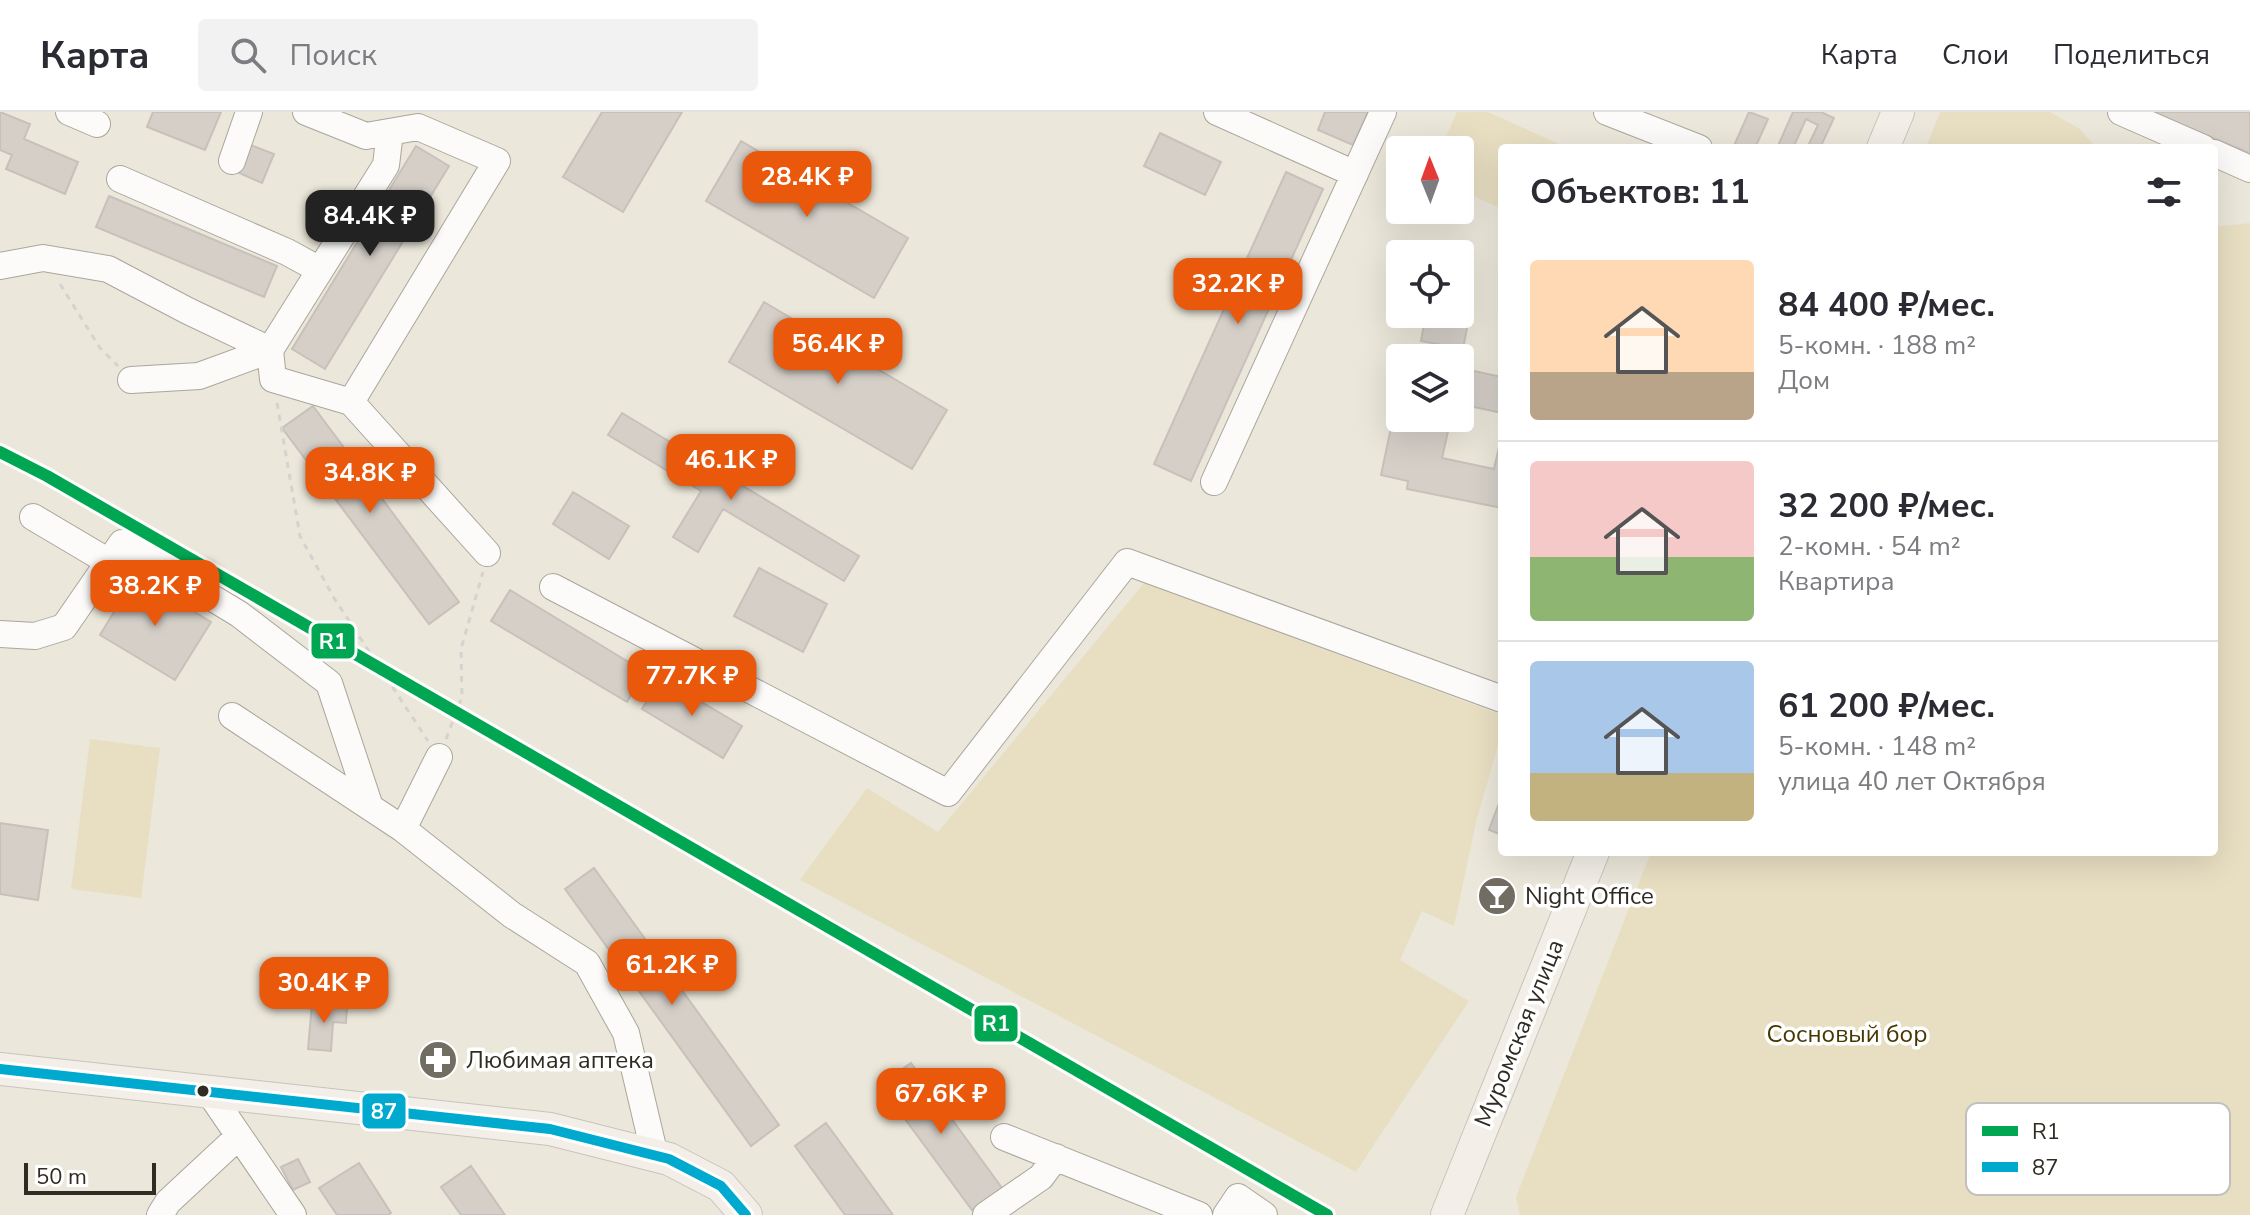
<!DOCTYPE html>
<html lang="ru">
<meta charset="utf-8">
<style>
:root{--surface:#fff;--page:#f2f2f3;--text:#2b2b33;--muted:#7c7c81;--line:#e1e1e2;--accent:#ea580c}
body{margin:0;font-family:"Nunito Sans",sans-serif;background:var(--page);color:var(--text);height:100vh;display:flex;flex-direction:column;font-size:30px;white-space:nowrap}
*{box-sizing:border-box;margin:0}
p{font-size:26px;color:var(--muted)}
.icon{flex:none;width:44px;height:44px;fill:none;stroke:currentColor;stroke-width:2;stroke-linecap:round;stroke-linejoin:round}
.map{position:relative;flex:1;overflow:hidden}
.drawer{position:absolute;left:1498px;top:32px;width:720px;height:712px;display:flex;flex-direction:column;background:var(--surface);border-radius:8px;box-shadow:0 8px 32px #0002}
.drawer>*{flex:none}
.needle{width:52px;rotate:359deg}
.controls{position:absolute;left:1386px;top:24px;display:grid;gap:16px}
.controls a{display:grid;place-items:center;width:88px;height:88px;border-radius:8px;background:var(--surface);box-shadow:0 8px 32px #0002;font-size:40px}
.scale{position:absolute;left:24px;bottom:20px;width:132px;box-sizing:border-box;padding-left:8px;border:4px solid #302c23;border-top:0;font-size:22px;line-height:28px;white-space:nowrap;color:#302c23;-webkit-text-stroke:6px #fff;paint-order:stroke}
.price{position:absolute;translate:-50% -68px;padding:0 18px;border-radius:16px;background:var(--accent);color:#fff;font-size:26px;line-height:52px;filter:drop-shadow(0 2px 4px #0008)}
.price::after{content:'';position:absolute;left:50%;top:48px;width:24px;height:18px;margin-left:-12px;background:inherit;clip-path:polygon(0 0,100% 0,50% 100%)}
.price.current{background:#222;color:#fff}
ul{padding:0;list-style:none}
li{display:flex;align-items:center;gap:24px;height:200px;padding:0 32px}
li+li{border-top:2px solid var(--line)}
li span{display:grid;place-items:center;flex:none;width:224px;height:160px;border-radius:8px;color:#555}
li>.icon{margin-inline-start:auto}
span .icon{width:96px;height:96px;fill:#fffc;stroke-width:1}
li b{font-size:34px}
h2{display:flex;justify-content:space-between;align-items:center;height:96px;padding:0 32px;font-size:34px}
header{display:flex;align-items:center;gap:48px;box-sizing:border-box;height:112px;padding:0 40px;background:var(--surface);border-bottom:2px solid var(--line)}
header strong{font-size:38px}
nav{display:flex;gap:44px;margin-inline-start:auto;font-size:28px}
.search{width:560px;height:72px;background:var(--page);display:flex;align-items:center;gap:20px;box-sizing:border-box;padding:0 28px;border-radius:8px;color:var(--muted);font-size:30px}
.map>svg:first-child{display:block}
.green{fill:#e8dfc3}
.building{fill:#d5cfc8;stroke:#c8c0bb;stroke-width:2}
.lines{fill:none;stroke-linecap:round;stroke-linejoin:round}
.minor-casing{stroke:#aaa69c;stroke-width:28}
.major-casing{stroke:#c6c4bd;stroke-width:34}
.path{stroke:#d4d3cf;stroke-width:3;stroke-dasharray:6 6;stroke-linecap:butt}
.minor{stroke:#fcfbf9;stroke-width:26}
.major{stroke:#f3efe8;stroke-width:32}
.bus-1-casing{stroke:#fff;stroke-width:16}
.bus-1{stroke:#00a9ce;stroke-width:10}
.rail-1-casing{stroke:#fff;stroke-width:18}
.rail-1{stroke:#00a651;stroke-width:12}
.bus-dot{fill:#302c23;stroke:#fff;stroke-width:3}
.labels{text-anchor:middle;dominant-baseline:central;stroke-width:7;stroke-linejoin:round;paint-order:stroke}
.poi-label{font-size:24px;fill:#302c23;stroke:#fff;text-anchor:start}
.street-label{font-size:24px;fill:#302c23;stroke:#fff}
.park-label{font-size:24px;fill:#473802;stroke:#fff}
.key{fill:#fff;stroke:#c1c0bd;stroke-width:2}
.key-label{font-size:22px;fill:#302c23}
.line-badge{stroke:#fff;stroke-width:3}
.badge-label{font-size:22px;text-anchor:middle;font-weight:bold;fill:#fff}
</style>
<header>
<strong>Карта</strong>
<div class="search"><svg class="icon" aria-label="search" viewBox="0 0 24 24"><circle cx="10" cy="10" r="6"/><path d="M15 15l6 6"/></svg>Поиск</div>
<nav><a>Карта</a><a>Слои</a><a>Поделиться</a></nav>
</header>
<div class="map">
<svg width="2250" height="1103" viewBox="0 0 2250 1103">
<rect width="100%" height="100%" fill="#ebe7da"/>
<path class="green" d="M 1457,0 L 1488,0 L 1568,36 L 1502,36 L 1502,97 L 1460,78 L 1460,38 L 1440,38 Z
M 1940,0 L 2050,0 L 2080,17 L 2096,36 L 1926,36 Z
M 2250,111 L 2250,1103 L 1520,1103 L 1516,1085 L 1651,740 L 2214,740 L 2214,115 Z
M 1144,471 L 1502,603 L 1502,620 L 1477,706 L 1454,814 L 1422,799 L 1400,848 L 1469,889 L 1356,1060 L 800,768 L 867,676 L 938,720 Z
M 90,627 L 160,636 L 141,786 L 71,777 Z"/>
<path class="building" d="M 0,0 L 30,12 L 24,27 L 78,50 L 65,82 L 6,57 L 12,43 L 0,38 Z
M 153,0 L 221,0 L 205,38 L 147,15 Z
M 602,0 L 682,0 L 623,100 L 563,65 Z
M 1325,0 L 1368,0 L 1353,33 L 1318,18 Z
M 1749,0 L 1768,7 L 1755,36 L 1733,36 Z
M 1793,0 L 1821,0 L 1834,6 L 1820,36 L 1807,36 L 1818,13 L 1806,7 L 1793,36 L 1777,36 Z
M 2150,0 L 2250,0 L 2250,41 Z
M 1160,21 L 1221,50 L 1205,83 L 1144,54 Z
M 741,29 L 908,126 L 874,186 L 706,89 Z
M 248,32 L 274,42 L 262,71 L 237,60 Z
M 416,34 L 449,54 L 325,257 L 292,237 Z
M 1286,60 L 1323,77 L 1191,369 L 1154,352 Z
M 109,84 L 277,154 L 264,185 L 96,115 Z
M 764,190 L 947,298 L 912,357 L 729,250 Z
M 1460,193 L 1471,195 L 1463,237 L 1421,229 L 1426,202 L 1460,202 Z
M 1460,256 L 1502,265 L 1502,301 L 1460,292 Z
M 1400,273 L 1400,306 L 1451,306 L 1442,346 L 1494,357 L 1502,322 L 1502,396 L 1407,377 L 1408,369 L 1381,363 Z
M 313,294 L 459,490 L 429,512 L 282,316 Z
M 622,301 L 859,444 L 844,469 L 723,397 L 698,440 L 673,425 L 701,379 L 608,323 Z
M 573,380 L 629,414 L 609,447 L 553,412 Z
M 759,456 L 827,492 L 803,540 L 734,504 Z
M 136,464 L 211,510 L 175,568 L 100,523 Z
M 510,478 L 645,560 L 627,590 L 491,509 Z
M 661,566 L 742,614 L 723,646 L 642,597 Z
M 1502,683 L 1502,723 L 1489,718 Z
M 0,711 L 48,718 L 38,788 L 0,782 Z
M 594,756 L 779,1013 L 751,1034 L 565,777 Z
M 312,892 L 347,895 L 346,911 L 333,910 L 331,939 L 308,937 Z
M 911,951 L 1002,1076 L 972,1098 L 880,973 Z
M 826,1011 L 893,1103 L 845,1103 L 795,1034 Z
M 298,1047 L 310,1070 L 293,1078 L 281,1055 Z
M 359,1051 L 391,1101 L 388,1103 L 337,1103 L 319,1076 Z
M 471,1054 L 505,1103 L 461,1103 L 441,1075 Z"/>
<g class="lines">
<g class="minor-casing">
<path id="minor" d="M 69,0 L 97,12
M 306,0 L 366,24 L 418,15 L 497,49 L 351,290
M 1217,0 L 1355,62
M 1607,0 L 1699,36
M 2121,0 L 2203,36
M 2214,41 L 2250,57
M 232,49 L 249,0
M 120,67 L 287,140 L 320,158
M 0,154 L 43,146 L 108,157 L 188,199 L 270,238 L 386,53 L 390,20
M 131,268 L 199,264 L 270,238 L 273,267 L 351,290 L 487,441
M 1214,370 L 1383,0
M 33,405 L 109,450
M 553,475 L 948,681 L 1127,450 L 1502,587
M 0,522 L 35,524 L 64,515 L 122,431 L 239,502 L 329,571 L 370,695
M 232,604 L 403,717
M 439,645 L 403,717 L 512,803 L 587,851 L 626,921 L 655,1044
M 209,980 L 293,1103
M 1004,1025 L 1199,1103
M 160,1103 L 168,1090 L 239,1024
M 986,1103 L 1041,1065 L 1056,1045
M 1226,1103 L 1238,1085 L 1264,1103"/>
</g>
<g class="major-casing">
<path id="major" d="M 1883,36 L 1898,0
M 0,957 L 550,1017 L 669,1047 L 721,1074 L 746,1103
M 1447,1103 L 1593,740"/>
</g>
<path class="path" d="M 60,172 L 100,236 L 118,254
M 277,291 L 300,424 L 334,486 L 428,629
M 446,627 L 462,585 L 461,537 L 483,460"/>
<use href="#minor" class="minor"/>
<use href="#major" class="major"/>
<g class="bus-1-casing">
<path id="bus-1" d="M 0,957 L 550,1017 L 669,1047 L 721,1074 L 746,1103"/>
</g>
<use href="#bus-1" class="bus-1"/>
<g class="rail-1-casing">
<path id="rail-1" d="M 0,340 L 47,364 L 1327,1103"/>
</g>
<use href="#rail-1" class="rail-1"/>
</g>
<defs>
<g id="bar-disc" transform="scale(2)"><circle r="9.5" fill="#716d63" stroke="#fff"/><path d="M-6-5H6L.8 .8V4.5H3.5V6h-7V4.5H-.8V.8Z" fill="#fff"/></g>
<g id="pharmacy-disc" transform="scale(2)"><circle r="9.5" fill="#716d63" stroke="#fff"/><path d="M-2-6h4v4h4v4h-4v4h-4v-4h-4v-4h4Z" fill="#fff"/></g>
</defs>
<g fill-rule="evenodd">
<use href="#bar-disc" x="1497" y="784"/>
<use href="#pharmacy-disc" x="438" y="948"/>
</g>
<circle class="bus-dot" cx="203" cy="979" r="7"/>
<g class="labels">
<g class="poi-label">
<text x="1525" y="784">Night Office</text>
<text x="466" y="948">Любимая аптека</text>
</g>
<g class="street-label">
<text transform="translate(1519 921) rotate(-68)">Муромская улица</text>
</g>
<g class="park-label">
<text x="1847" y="922">Сосновый бор</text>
</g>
</g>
<rect x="1966" y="991" width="264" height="92" rx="12" class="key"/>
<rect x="1982" y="1014" width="36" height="10" fill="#00a651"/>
<rect x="1982" y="1050" width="36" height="10" fill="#00a9ce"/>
<g class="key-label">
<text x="2032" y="1027">R1</text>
<text x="2032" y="1063">87</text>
</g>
<g class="line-badge">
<rect x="310" y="510" width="46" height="38" rx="8" fill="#00a651"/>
<rect x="973" y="892" width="46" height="39" rx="8" fill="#00a651"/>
<rect x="361" y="980" width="46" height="38" rx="8" fill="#00a9ce"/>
</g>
<g class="badge-label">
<text x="333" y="537">R1</text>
<text x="996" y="919">R1</text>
<text x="384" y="1007">87</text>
</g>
</svg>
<div class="controls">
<a><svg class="needle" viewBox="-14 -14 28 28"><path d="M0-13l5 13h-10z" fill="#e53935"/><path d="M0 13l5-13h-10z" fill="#7c7c81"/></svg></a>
<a><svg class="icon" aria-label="locate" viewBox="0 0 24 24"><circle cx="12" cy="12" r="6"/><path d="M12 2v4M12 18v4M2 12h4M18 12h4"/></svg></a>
<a><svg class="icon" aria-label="layers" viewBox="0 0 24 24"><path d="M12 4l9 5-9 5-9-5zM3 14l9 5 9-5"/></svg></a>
</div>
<div class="scale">50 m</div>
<b class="price" style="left:807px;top:107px">28.4K ₽</b>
<b class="price current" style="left:370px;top:146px">84.4K ₽</b>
<b class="price" style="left:1238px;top:214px">32.2K ₽</b>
<b class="price" style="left:838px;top:274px">56.4K ₽</b>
<b class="price" style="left:731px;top:390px">46.1K ₽</b>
<b class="price" style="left:370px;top:403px">34.8K ₽</b>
<b class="price" style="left:155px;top:516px">38.2K ₽</b>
<b class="price" style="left:692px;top:606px">77.7K ₽</b>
<b class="price" style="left:672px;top:895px">61.2K ₽</b>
<b class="price" style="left:324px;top:913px">30.4K ₽</b>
<b class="price" style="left:941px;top:1024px">67.6K ₽</b>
<section class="drawer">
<h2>Объектов: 11<svg class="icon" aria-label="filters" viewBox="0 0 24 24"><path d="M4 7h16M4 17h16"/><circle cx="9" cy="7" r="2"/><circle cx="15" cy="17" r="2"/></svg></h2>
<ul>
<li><span style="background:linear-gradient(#ffd9b3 70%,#b9a48a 0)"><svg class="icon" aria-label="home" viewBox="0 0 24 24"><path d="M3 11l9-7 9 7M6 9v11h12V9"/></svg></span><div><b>84 400 ₽/мес.</b><p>5-комн. · 188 m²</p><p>Дом</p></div></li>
<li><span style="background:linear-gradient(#f6c9c9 60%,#8fb573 0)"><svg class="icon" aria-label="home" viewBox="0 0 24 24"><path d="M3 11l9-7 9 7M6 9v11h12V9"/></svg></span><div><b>32 200 ₽/мес.</b><p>2-комн. · 54 m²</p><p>Квартира</p></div></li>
<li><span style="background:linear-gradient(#a9c7e8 70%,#c2b280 0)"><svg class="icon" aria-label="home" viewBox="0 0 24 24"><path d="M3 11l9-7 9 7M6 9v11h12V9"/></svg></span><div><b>61 200 ₽/мес.</b><p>5-комн. · 148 m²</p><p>улица 40 лет Октября</p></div></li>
</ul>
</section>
</div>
